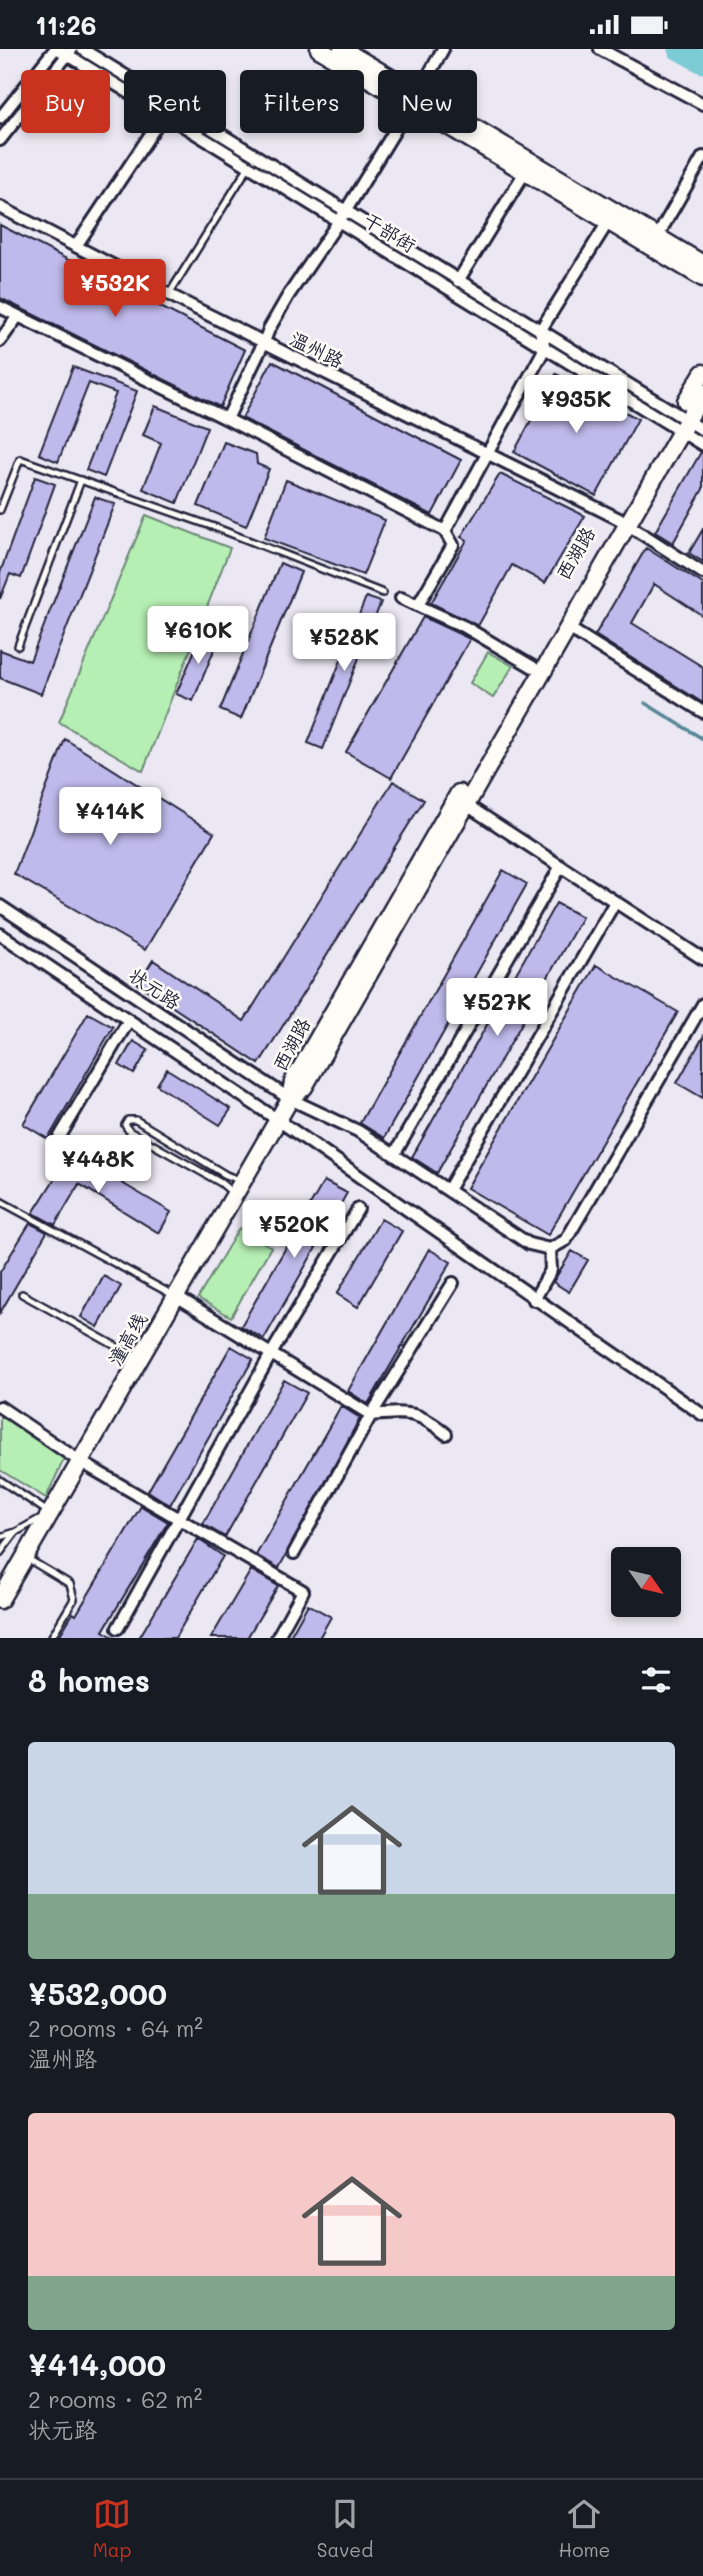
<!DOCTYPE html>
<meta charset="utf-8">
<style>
:root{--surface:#171b24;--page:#242831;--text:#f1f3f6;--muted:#9ea1a6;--line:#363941;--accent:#c8321e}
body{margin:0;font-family:Mali,"LXGW WenKai TC",sans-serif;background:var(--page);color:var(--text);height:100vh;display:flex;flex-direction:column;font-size:26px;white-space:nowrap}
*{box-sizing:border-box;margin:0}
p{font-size:23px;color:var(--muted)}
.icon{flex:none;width:38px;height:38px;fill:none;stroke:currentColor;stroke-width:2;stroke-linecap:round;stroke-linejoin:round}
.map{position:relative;height:1589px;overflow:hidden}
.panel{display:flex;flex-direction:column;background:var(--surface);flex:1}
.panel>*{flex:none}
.hud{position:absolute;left:21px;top:21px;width:662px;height:63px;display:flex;gap:14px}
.needle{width:46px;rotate:124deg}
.tools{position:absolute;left:611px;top:1498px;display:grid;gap:14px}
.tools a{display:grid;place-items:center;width:70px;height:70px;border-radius:7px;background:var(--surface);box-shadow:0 4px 10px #0003;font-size:35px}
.price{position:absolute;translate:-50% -60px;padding:0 16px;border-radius:7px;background:#fff;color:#222;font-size:23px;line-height:46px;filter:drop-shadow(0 2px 4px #0008)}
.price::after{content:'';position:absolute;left:50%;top:42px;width:21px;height:16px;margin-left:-10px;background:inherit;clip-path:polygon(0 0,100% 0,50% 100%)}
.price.selected{background:var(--accent);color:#fff}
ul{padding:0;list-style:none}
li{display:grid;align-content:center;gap:14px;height:371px;padding:0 28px}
li span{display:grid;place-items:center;height:217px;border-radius:7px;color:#555}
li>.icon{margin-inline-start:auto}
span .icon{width:126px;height:126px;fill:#fffc;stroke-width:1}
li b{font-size:30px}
h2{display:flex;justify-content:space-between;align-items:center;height:84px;padding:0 28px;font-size:30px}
.tag{padding:0 24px;border-radius:7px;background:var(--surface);box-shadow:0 4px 10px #0003;font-size:24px;line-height:63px}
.tag.selected{background:var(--accent);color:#fff}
.status{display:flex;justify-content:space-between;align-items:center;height:49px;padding:0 35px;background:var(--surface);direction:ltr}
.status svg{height:19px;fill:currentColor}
.tabs{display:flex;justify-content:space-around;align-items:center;height:98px;border-top:2px solid var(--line);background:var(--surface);font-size:19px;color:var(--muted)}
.tabs a{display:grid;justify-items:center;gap:4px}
.tabs .selected{color:var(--accent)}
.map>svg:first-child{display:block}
.green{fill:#b6efb3;stroke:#6c8877;stroke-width:2}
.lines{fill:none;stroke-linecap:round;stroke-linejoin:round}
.stream{stroke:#578797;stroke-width:3.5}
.river{stroke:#7bcbd5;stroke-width:23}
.building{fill:#c0b9eb;stroke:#22223b;stroke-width:2}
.lane-casing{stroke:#22223b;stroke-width:10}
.street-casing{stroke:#22223b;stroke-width:16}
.secondary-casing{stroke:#22223b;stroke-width:21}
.lane{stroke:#fdfcf7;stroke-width:5}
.street{stroke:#fdfcf7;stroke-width:10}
.secondary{stroke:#fdfcf7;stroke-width:16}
.labels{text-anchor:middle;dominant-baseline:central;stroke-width:5;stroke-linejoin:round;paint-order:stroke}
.street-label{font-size:19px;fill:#22223b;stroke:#fdfcf7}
</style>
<div class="status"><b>11:26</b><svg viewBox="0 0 49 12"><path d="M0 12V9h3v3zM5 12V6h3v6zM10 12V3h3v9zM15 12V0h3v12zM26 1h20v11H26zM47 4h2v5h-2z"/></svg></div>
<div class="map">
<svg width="703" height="1589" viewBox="0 0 703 1589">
<rect width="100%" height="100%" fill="#ebe8f3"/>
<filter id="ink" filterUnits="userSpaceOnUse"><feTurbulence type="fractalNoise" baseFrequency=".0143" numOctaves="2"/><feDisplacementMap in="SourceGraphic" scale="14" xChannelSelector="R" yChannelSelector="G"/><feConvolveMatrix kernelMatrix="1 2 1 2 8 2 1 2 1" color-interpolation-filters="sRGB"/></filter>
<g filter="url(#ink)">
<path class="green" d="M 146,466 L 230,499 L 143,722 L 59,673 Z
M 488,603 L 513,617 L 493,649 L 470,634 Z
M 239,1179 L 271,1198 L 231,1268 L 198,1249 Z
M 0,1365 L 64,1410 L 46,1449 L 0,1421 Z"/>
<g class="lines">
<path class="stream" d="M 645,654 L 703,690"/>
<path class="river" d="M 679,0 L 703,13"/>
</g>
<path class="building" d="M 0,176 L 245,301 L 220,358 L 0,249 Z
M 272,312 L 461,411 L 432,466 L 242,369 Z
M 73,318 L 137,342 L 104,428 L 86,421 L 116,344 L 89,334 L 58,413 L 39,405 Z
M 556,325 L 638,370 L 596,447 L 514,403 Z
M 155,357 L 207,378 L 177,454 L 143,440 L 161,394 L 143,386 Z
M 224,393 L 256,405 L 257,415 L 269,420 L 246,477 L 198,457 Z
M 701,403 L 703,404 L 703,440 L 673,494 L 655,483 Z
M 500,425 L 585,467 L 545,534 L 512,516 L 478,577 L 431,554 L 467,491 L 461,488 Z
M 35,428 L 55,435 L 21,529 L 10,525 L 0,550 L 0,524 Z
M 286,431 L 385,471 L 363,526 L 264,489 Z
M 95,448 L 115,455 L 41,645 L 0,629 L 0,601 L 30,612 Z
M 703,480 L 703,513 L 689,504 Z
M 646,499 L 703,535 L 703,567 L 654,535 L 632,574 L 703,618 L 703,654 L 595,586 Z
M 280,514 L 301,523 L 241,670 L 220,661 Z
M 366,548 L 381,553 L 323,700 L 308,694 Z
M 423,568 L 470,590 L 391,729 L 346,703 Z
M 203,582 L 219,589 L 193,652 L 176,645 Z
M 65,690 L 214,784 L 145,901 L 14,825 Z
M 393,732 L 424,751 L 259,1015 L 138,935 L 153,911 L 244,972 Z
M 503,821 L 527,835 L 384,1089 L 360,1074 Z
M 556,854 L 582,868 L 437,1124 L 412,1108 Z
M 596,916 L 678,963 L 548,1186 L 467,1139 Z
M 88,964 L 113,978 L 48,1090 L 23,1075 Z
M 703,988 L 703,1049 L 677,1034 Z
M 133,992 L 148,1001 L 134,1025 L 119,1016 Z
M 167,1020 L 231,1060 L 220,1076 L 157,1036 Z
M 71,1104 L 171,1163 L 159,1184 L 79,1135 L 55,1176 L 33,1164 Z
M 324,1132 L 347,1144 L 264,1290 L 241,1277 Z
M 381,1170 L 402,1182 L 358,1258 L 337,1245 Z
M 30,1174 L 47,1183 L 0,1264 L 0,1223 Z
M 429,1200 L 451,1213 L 368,1355 L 348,1342 Z
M 572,1202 L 588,1211 L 569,1243 L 553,1233 Z
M 104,1227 L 121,1237 L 98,1278 L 81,1268 Z
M 231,1297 L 253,1310 L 170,1456 L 148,1442 Z
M 284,1331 L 307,1344 L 225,1488 L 203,1475 Z
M 341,1357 L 360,1369 L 279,1519 L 256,1506 Z
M 141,1457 L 168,1473 L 103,1582 L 115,1589 L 58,1589 L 73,1564 L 76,1566 Z
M 198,1490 L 223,1507 L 175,1589 L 139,1589 Z
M 251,1521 L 278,1537 L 247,1589 L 211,1589 Z
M 308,1555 L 331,1568 L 319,1589 L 289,1589 Z"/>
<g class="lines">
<g class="lane-casing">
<path id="lane" d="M 169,245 L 249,117
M 0,461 L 20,410 L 217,479 L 383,544
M 18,597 L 81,431
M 234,1145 L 221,1134 L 129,1082 L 125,1076 L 128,1071 L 136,1071 L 226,1126 L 239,1131
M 0,1152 L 173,1246
M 22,1245 L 137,1309
M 0,1431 L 48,1463
M 0,1488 L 16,1483 L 41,1469
M 0,1504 L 16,1483
M 28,1510 L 70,1535 L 74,1550 L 51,1589"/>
</g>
<g class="street-casing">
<path id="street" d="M 58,0 L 703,396
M 82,0 L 703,381
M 600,0 L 703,55
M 418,45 L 443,0
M 0,69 L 55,0
M 0,91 L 72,0
M 0,158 L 195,259 L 619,470 L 703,524
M 657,188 L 703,108
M 76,197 L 164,65
M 458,232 L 525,123
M 0,258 L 227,370 L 445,482
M 0,292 L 18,267
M 227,370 L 264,293 L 269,280 L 288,247 L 345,163 L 411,55
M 401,549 L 465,578 L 533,618
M 418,556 L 453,496 L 445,482 L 545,299 L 540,282 L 608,173
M 567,578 L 703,663
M 462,753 L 703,910
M 0,857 L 290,1050 L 358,1082 L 529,1195 L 550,1200 L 566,1191 L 703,955
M 0,885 L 278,1071 L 703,1366
M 59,1089 L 129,971
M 394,1106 L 561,817
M 448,1141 L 615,853
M 176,1247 L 371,1366 C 407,1363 417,1361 446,1385
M 534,1251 L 551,1221 L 550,1200
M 0,1358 L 81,1413 L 303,1542 L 277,1589
M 294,1504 L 371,1366 L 453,1234
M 118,1579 L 271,1305 L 358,1160"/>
</g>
<g class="secondary-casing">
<path id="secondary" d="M 319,0 L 703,229
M 342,0 L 703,215
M 686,352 L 703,324
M 290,1050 L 293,1033 L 459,744
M 0,1551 L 290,1050 L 304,1038 L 703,344"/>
</g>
<use href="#lane" class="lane"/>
<use href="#street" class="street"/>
<use href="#secondary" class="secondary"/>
</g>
</g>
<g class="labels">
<g class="street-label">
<text transform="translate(390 183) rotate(31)">干部街</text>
<text transform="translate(317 300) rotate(26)">温州路</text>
<text transform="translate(575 504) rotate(-60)">西湖路</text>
<text transform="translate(155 939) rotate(34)">状元路</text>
<text transform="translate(291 995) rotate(-62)">西湖路</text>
<text transform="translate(127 1290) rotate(-60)">潼高线</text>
</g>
</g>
</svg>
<div class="tools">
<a><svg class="needle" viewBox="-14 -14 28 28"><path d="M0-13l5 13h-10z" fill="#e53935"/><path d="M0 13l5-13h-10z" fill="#9ea1a6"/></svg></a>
</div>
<b class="price selected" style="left:115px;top:270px">¥532K</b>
<b class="price" style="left:576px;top:386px">¥935K</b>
<b class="price" style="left:198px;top:617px">¥610K</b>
<b class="price" style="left:344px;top:624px">¥528K</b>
<b class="price" style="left:110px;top:798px">¥414K</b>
<b class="price" style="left:497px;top:989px">¥527K</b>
<b class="price" style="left:98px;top:1146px">¥448K</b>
<b class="price" style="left:294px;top:1211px">¥520K</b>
<div class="hud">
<a class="tag selected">Buy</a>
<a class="tag">Rent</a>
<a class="tag">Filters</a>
<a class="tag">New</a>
</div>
</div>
<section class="panel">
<h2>8 homes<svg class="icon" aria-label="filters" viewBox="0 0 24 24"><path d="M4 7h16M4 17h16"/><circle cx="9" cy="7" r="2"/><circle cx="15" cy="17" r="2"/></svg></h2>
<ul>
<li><span style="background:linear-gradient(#c9d6e8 70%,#7fa58c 0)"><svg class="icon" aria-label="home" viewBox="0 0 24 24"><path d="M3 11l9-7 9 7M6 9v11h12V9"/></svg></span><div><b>¥532,000</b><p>2 rooms · 64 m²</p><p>温州路</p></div></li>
<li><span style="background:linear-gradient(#f6c9c9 75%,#7fa58c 0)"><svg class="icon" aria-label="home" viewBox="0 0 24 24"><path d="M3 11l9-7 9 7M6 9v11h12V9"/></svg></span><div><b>¥414,000</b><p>2 rooms · 62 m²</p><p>状元路</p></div></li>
</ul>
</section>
<nav class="tabs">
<a class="selected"><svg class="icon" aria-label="map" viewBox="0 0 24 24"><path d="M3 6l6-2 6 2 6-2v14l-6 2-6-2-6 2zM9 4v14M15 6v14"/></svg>Map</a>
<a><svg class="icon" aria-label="saved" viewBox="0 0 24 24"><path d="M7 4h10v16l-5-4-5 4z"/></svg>Saved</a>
<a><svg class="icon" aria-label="home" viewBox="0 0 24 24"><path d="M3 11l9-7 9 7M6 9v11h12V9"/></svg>Home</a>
</nav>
